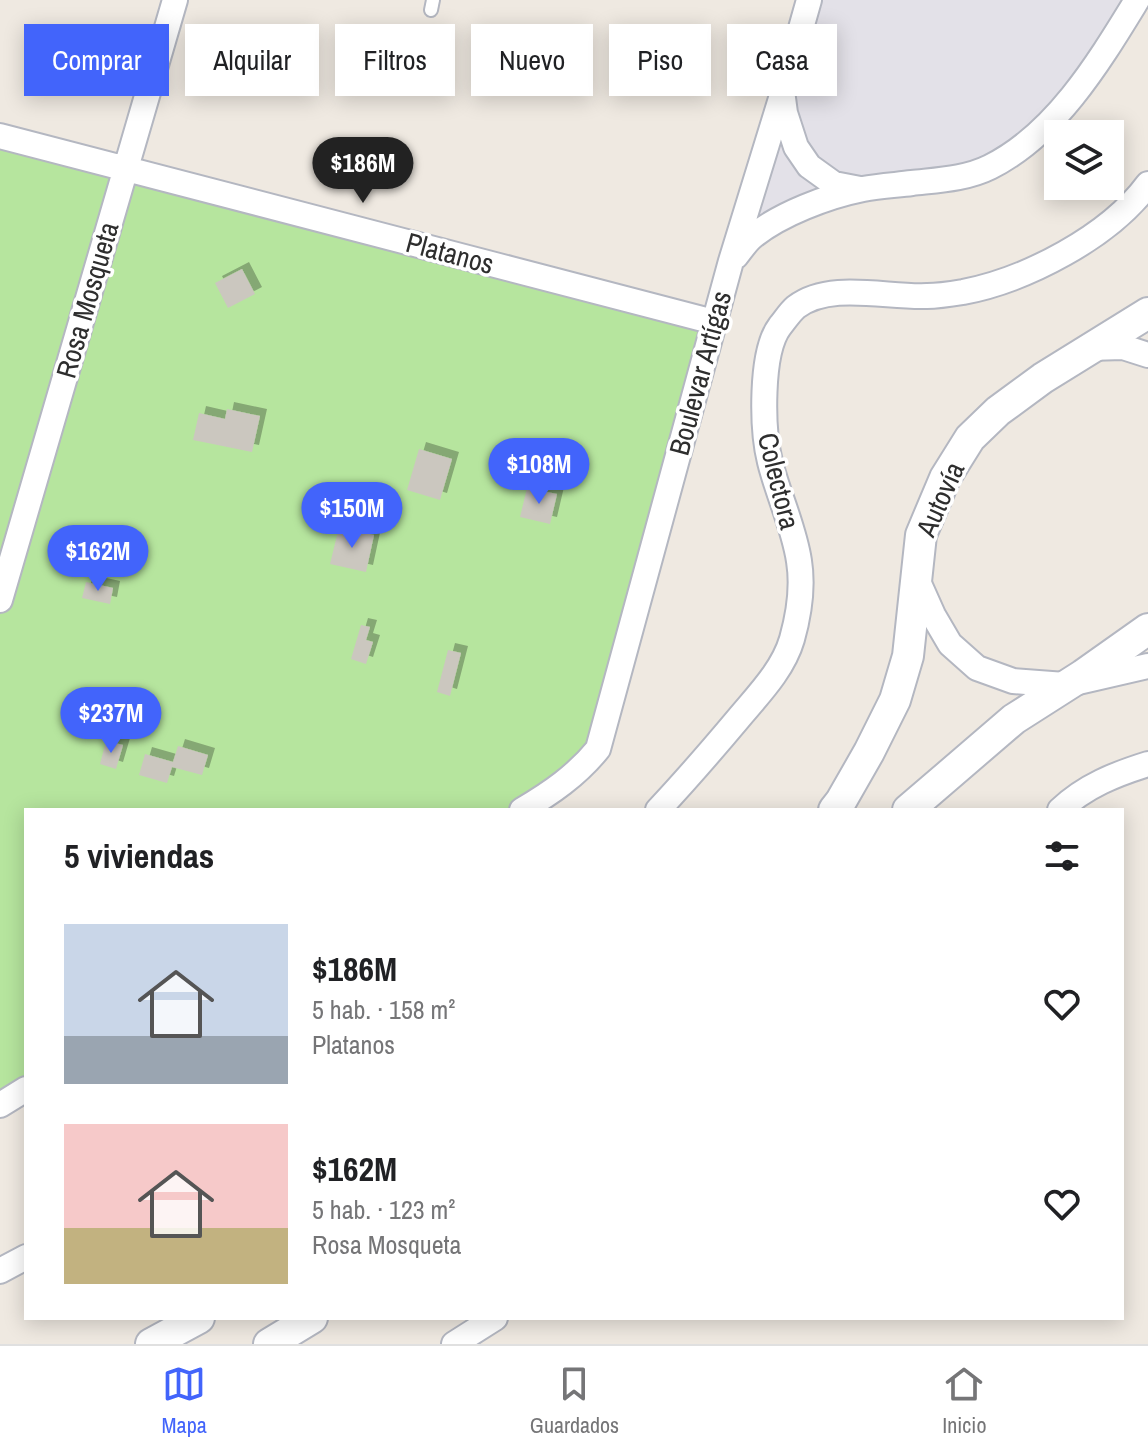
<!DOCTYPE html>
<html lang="es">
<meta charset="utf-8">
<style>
:root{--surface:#fff;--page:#f2f2f2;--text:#202124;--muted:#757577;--line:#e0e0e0;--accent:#4264fb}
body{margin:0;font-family:"Archivo Narrow",sans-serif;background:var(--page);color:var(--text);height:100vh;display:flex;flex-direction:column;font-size:30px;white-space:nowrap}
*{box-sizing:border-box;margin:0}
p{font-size:26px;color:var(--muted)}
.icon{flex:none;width:44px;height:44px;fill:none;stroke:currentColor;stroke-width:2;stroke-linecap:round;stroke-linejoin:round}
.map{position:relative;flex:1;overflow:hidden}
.sheet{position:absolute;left:24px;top:808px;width:1100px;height:512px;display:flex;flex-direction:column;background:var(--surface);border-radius:0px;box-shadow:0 4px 20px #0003}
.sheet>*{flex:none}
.guide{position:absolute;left:24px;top:24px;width:1100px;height:72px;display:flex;gap:16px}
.buttons{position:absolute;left:1044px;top:120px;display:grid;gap:16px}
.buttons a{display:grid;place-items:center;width:80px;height:80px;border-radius:0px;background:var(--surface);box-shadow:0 4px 20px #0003;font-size:40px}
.price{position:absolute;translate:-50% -68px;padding:0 18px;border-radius:28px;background:var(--accent);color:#fff;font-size:26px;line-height:52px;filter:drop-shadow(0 2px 4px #0008)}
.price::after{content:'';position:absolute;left:50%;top:48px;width:24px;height:18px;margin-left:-12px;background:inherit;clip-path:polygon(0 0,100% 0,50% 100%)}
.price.current{background:#222;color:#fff}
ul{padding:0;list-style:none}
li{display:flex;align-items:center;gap:24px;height:200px;padding:0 40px}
li span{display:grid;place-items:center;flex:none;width:224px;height:160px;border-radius:0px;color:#555}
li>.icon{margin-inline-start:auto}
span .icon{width:96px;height:96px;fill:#fffc;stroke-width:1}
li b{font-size:34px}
h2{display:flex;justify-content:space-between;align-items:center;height:96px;padding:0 40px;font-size:34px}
.pill{padding:0 28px;border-radius:0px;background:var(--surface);box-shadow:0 4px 20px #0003;font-size:28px;line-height:72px}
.pill.current{background:var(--accent);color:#fff}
.menu{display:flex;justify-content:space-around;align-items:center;height:112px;border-top:2px solid var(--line);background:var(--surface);font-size:22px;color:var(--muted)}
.menu a{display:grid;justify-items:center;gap:4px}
.menu .current{color:var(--accent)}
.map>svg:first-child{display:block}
.industrial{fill:#e3e1e8}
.green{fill:#b6e59e}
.building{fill:#cbc7bf;filter:url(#shadow)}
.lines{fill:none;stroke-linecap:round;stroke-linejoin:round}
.service-casing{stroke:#b4b7c1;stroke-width:16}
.minor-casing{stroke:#b4b7c1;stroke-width:28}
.tertiary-casing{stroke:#b4b7c1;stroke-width:34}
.service{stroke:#fff;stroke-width:12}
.minor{stroke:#fff;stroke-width:24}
.tertiary{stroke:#fff;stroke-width:30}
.labels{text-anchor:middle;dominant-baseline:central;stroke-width:7;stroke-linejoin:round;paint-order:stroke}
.street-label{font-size:28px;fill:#2e2e2e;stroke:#fff}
</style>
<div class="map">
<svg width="1148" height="1344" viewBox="0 0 1148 1344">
<defs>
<filter id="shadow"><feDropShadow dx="7" dy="-7" stdDeviation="0" flood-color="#0004"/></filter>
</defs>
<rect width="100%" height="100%" fill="#efe9e1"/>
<path class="industrial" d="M 809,0 L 1137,0 L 1107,48 L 988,168 L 862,189 L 751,238 Z"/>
<path class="green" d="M 0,136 L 714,322 L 598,749 L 522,810 L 26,810 L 26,1089 L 0,1105 Z"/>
<path class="building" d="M 242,269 L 255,294 L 228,308 L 215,283 Z
M 227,409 L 260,416 L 252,452 L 193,440 L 199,413 L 225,419 Z
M 419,449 L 452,459 L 440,500 L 407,490 Z
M 527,488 L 557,494 L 550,524 L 520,517 Z
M 339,527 L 374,535 L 366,572 L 330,564 Z
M 86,582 L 113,588 L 110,604 L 82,598 Z
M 361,625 L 370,627 L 366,640 L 373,642 L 366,664 L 351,659 Z
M 448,650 L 461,653 L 450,696 L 437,692 Z
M 106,741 L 123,745 L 116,769 L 100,764 Z
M 178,746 L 208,755 L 202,775 L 172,767 L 167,783 L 139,775 L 145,754 L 173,762 Z"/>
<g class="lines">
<g class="service-casing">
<path id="service" d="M 431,10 L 433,0"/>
</g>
<g class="minor-casing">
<path id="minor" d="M 783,98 L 785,113 L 796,147 L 809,166 L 834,184 L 860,189
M 0,136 L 714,322
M 736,256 C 741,250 746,242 752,237 C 780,214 828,196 863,189 C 879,186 896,185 912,183 C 938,180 966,179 990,167 C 1056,134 1099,62 1137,0
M 1089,348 L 1123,347 L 1148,355
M 916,577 L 933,615 L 950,644 L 977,668 L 1013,681 L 1065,685 L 1148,666
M 0,600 L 175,0
M 522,810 C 551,793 577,775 598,749 L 731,261 L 783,92 L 809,0
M 658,810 C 686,780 712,750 738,719 C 758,695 783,670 792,639 C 799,614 803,586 799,561 C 794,527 778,495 770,462 C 762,430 760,352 780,326 C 785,320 790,312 796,307 C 830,281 887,298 927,296 C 938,296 951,294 963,292 C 1026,280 1109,237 1148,184
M 1060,810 C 1085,786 1116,774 1148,764
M 0,1105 L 26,1089
M 0,1271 L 26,1257
M 454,1344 L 495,1318"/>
</g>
<g class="tertiary-casing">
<path id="tertiary" d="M 834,810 L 841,801 L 869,752 L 895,700 L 908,656 L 921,535 L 945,478 L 970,438 L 998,411 L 1043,378 L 1148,313
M 908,810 L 1014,719 L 1083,675 L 1148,629
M 151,1344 L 199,1318
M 269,1344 L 312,1318"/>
</g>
<use href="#service" class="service"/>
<use href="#minor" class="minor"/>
<use href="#tertiary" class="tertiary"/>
</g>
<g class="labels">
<g class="street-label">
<text transform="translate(450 253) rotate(15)">Platanos</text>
<text transform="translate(87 300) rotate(-74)">Rosa Mosqueta</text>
<text transform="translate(700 373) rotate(-75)">Boulevar Artígas</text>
<text transform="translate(779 481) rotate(76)">Colectora</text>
<text transform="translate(940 499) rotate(-66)">Autovía</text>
</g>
</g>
</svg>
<div class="buttons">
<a><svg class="icon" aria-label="layers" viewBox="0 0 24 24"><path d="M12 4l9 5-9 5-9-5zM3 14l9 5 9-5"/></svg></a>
</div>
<b class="price current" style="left:363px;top:205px">$186M</b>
<b class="price" style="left:539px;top:506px">$108M</b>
<b class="price" style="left:352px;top:550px">$150M</b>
<b class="price" style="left:98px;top:593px">$162M</b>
<b class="price" style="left:111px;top:755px">$237M</b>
<div class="guide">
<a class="pill current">Comprar</a>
<a class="pill">Alquilar</a>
<a class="pill">Filtros</a>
<a class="pill">Nuevo</a>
<a class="pill">Piso</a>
<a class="pill">Casa</a>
</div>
<section class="sheet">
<h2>5 viviendas<svg class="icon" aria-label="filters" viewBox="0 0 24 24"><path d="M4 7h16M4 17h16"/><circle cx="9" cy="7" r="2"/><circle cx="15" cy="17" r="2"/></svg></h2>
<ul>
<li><span style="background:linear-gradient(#c9d6e8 70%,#9aa5b1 0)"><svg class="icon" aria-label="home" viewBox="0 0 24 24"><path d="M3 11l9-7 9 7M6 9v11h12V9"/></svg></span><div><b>$186M</b><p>5 hab. · 158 m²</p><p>Platanos</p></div><svg class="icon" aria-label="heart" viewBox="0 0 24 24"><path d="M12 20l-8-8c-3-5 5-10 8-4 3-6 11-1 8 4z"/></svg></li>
<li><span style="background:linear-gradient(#f6c9c9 65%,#c2b280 0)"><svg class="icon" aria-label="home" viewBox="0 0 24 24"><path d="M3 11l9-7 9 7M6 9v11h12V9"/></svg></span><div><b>$162M</b><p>5 hab. · 123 m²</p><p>Rosa Mosqueta</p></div><svg class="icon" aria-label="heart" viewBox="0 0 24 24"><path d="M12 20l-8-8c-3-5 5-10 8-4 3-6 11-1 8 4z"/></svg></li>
</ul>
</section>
</div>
<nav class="menu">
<a class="current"><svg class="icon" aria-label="map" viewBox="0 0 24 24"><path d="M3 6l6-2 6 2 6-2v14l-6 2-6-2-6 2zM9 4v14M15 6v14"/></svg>Mapa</a>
<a><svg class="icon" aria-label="saved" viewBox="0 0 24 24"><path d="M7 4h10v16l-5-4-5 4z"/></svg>Guardados</a>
<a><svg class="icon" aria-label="home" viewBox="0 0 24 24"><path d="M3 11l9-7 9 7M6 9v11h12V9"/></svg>Inicio</a>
</nav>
